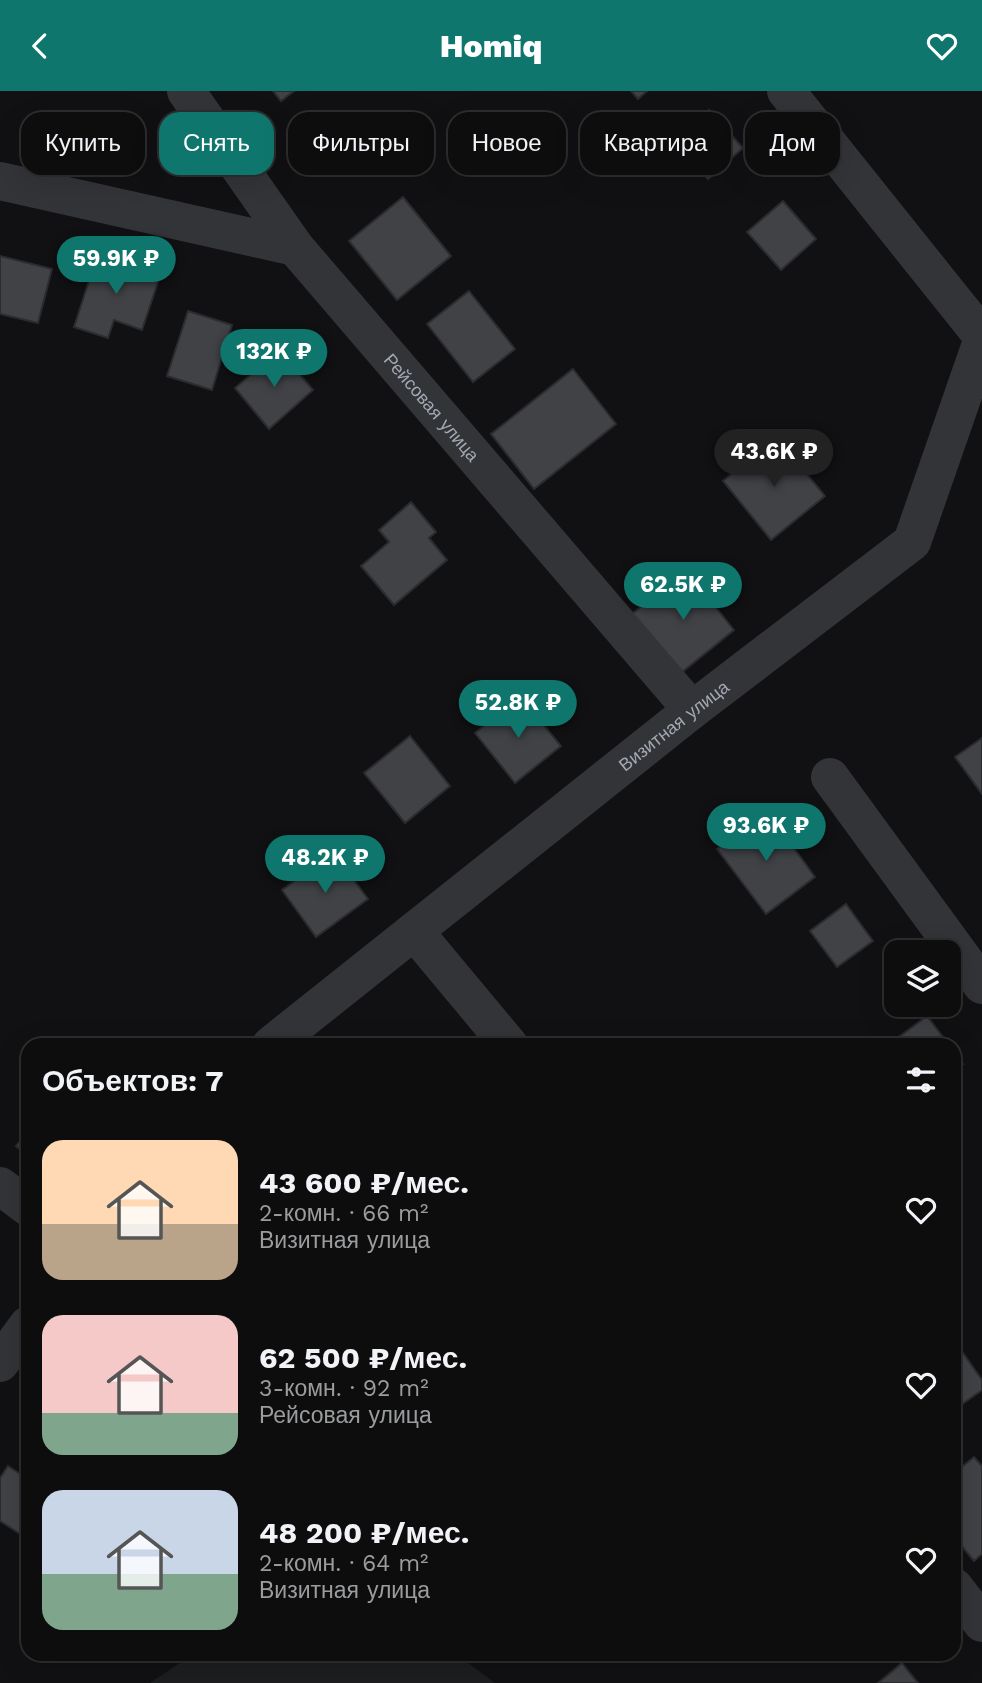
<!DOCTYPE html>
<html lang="ru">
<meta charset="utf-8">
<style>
:root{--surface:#0d0d0e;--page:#1b1b1c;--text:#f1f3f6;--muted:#9a9c9e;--line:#2d2d2e;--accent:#0f766e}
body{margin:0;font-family:"Work Sans",sans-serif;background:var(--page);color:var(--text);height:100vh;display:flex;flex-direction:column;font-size:26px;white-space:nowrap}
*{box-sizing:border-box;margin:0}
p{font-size:23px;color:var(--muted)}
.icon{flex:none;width:38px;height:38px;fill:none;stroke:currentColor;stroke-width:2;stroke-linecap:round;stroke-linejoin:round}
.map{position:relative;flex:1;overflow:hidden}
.panel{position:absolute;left:21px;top:947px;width:940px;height:623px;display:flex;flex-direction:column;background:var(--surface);border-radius:21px;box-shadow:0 7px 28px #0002,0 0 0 2px var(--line)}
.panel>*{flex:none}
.banner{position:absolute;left:21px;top:21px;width:942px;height:63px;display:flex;gap:14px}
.controls{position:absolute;left:884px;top:849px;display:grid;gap:14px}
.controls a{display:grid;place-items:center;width:77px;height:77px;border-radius:14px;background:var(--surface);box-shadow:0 7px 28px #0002,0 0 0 2px var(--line);font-size:35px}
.price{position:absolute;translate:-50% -60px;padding:0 16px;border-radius:24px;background:var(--accent);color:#fff;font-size:23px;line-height:46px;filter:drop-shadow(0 2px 4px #0008)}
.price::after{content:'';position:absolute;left:50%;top:42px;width:21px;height:16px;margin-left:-10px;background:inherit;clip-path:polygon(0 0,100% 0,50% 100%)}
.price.selected{background:#222;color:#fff}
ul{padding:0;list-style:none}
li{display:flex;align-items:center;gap:21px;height:175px;padding:0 21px}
li span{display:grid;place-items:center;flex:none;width:196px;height:140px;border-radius:21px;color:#555}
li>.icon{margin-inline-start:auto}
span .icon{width:84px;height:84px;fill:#fffc;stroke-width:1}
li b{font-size:30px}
h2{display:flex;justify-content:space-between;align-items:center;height:84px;padding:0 21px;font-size:30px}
.tag{padding:0 24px;border-radius:21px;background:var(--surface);box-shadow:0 7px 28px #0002,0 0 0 2px var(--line);font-size:24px;line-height:63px}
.tag.selected{background:var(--accent);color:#fff}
header{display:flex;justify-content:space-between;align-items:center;height:91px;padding:0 21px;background:var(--accent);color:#fff;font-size:32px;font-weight:800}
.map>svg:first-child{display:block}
.built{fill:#1d1e20}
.building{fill:#404246;stroke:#2b2c2f;stroke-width:2}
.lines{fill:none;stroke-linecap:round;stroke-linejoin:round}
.minor{stroke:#333438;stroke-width:38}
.labels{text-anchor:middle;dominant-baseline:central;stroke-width:5;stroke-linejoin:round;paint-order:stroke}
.street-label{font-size:18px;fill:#a3a9b3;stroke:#0c0c0e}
</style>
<header><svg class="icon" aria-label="back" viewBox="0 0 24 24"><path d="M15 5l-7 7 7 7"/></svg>Homiq<svg class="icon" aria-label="heart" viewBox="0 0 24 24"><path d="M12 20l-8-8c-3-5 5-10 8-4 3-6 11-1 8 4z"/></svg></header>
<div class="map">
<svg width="982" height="1592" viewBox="0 0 982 1592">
<rect width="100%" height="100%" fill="#111113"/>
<path class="built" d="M 193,1563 L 456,1563 L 495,1592 L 150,1592 Z"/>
<path class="building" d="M 273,0 L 294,0 L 281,10 Z
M 631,0 L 647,0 L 638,8 Z
M 709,19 L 743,57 L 708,88 L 674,49 Z
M 403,106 L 451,165 L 397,209 L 349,150 Z
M 783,110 L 816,148 L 781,179 L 747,141 Z
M 98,162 L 161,182 L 142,239 L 114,229 L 108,247 L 74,236 Z
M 0,165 L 52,178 L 38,232 L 0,223 Z
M 469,200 L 515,258 L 473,291 L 427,233 Z
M 188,220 L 232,234 L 212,299 L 167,285 Z
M 279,259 L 313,299 L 269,338 L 235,297 Z
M 573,278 L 616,333 L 534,398 L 491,343 Z
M 777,346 L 825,405 L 771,449 L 723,390 Z
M 411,411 L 436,441 L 429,447 L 447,469 L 394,514 L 361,475 L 389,451 L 379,439 Z
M 686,479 L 734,539 L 681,582 L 632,523 Z
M 520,605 L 561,655 L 515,692 L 475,642 Z
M 410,645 L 450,695 L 405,732 L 364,682 Z
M 982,647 L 982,703 L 955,666 Z
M 767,720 L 815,786 L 766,823 L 717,758 Z
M 333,761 L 368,808 L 316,846 L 282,799 Z
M 846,813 L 873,850 L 837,876 L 810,840 Z
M 927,925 L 949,954 L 888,954 Z
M 954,960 L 963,973 L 954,980 Z
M 28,1040 L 28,1065 L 16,1055 Z
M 954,1249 L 982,1289 L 982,1299 L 954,1319 Z
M 974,1366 L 982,1375 L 982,1463 L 974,1470 L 954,1446 L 954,1382 Z
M 8,1375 L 28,1388 L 28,1448 L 0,1430 L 0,1387 Z
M 902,1572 L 918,1592 L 878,1592 Z"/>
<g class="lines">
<g class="minor">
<path id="s1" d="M 186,0 L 295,156 L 692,619"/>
<path d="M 786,0 L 982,245"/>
<path d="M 0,90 L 295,156"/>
<path d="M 830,686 L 982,894"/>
<path d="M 414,840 L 509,954"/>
<path id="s2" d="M 271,954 L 692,619 L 912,451 L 982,250"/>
<path d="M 0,1095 L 28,1116"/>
<path d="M 0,1272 L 28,1234"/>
<path d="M 954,1496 L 982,1532"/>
</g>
</g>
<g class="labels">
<g class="street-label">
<text stroke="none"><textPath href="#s1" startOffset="401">Рейсовая улица</textPath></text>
<text stroke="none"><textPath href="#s2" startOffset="514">Визитная улица</textPath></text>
</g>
</g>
</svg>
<div class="controls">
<a><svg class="icon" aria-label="layers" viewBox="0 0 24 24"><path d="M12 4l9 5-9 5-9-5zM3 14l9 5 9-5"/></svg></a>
</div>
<b class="price" style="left:116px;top:205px">59.9K ₽</b>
<b class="price" style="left:274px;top:298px">132K ₽</b>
<b class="price selected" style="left:774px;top:398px">43.6K ₽</b>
<b class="price" style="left:683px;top:531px">62.5K ₽</b>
<b class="price" style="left:518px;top:649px">52.8K ₽</b>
<b class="price" style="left:766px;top:772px">93.6K ₽</b>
<b class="price" style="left:325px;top:804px">48.2K ₽</b>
<div class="banner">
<a class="tag">Купить</a>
<a class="tag selected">Снять</a>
<a class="tag">Фильтры</a>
<a class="tag">Новое</a>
<a class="tag">Квартира</a>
<a class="tag">Дом</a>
</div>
<section class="panel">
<h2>Объектов: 7<svg class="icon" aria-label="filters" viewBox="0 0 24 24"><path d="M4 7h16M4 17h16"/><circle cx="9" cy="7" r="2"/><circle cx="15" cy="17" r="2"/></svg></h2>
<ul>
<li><span style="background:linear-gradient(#ffd9b3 60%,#b9a48a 0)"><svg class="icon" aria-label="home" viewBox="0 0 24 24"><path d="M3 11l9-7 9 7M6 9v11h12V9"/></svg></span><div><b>43 600 ₽/мес.</b><p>2-комн. · 66 m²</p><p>Визитная улица</p></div><svg class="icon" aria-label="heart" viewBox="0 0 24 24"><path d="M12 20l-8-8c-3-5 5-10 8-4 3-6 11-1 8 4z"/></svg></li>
<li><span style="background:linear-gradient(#f6c9c9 70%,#7fa58c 0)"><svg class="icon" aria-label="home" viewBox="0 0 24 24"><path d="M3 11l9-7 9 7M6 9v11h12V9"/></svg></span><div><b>62 500 ₽/мес.</b><p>3-комн. · 92 m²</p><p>Рейсовая улица</p></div><svg class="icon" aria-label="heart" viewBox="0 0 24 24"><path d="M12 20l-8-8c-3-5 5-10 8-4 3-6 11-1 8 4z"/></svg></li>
<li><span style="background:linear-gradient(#c9d6e8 60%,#7fa58c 0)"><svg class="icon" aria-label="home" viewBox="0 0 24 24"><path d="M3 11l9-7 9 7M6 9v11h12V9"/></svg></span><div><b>48 200 ₽/мес.</b><p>2-комн. · 64 m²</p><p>Визитная улица</p></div><svg class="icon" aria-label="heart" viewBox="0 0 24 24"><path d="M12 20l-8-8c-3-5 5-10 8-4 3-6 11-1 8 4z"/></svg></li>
</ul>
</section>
</div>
